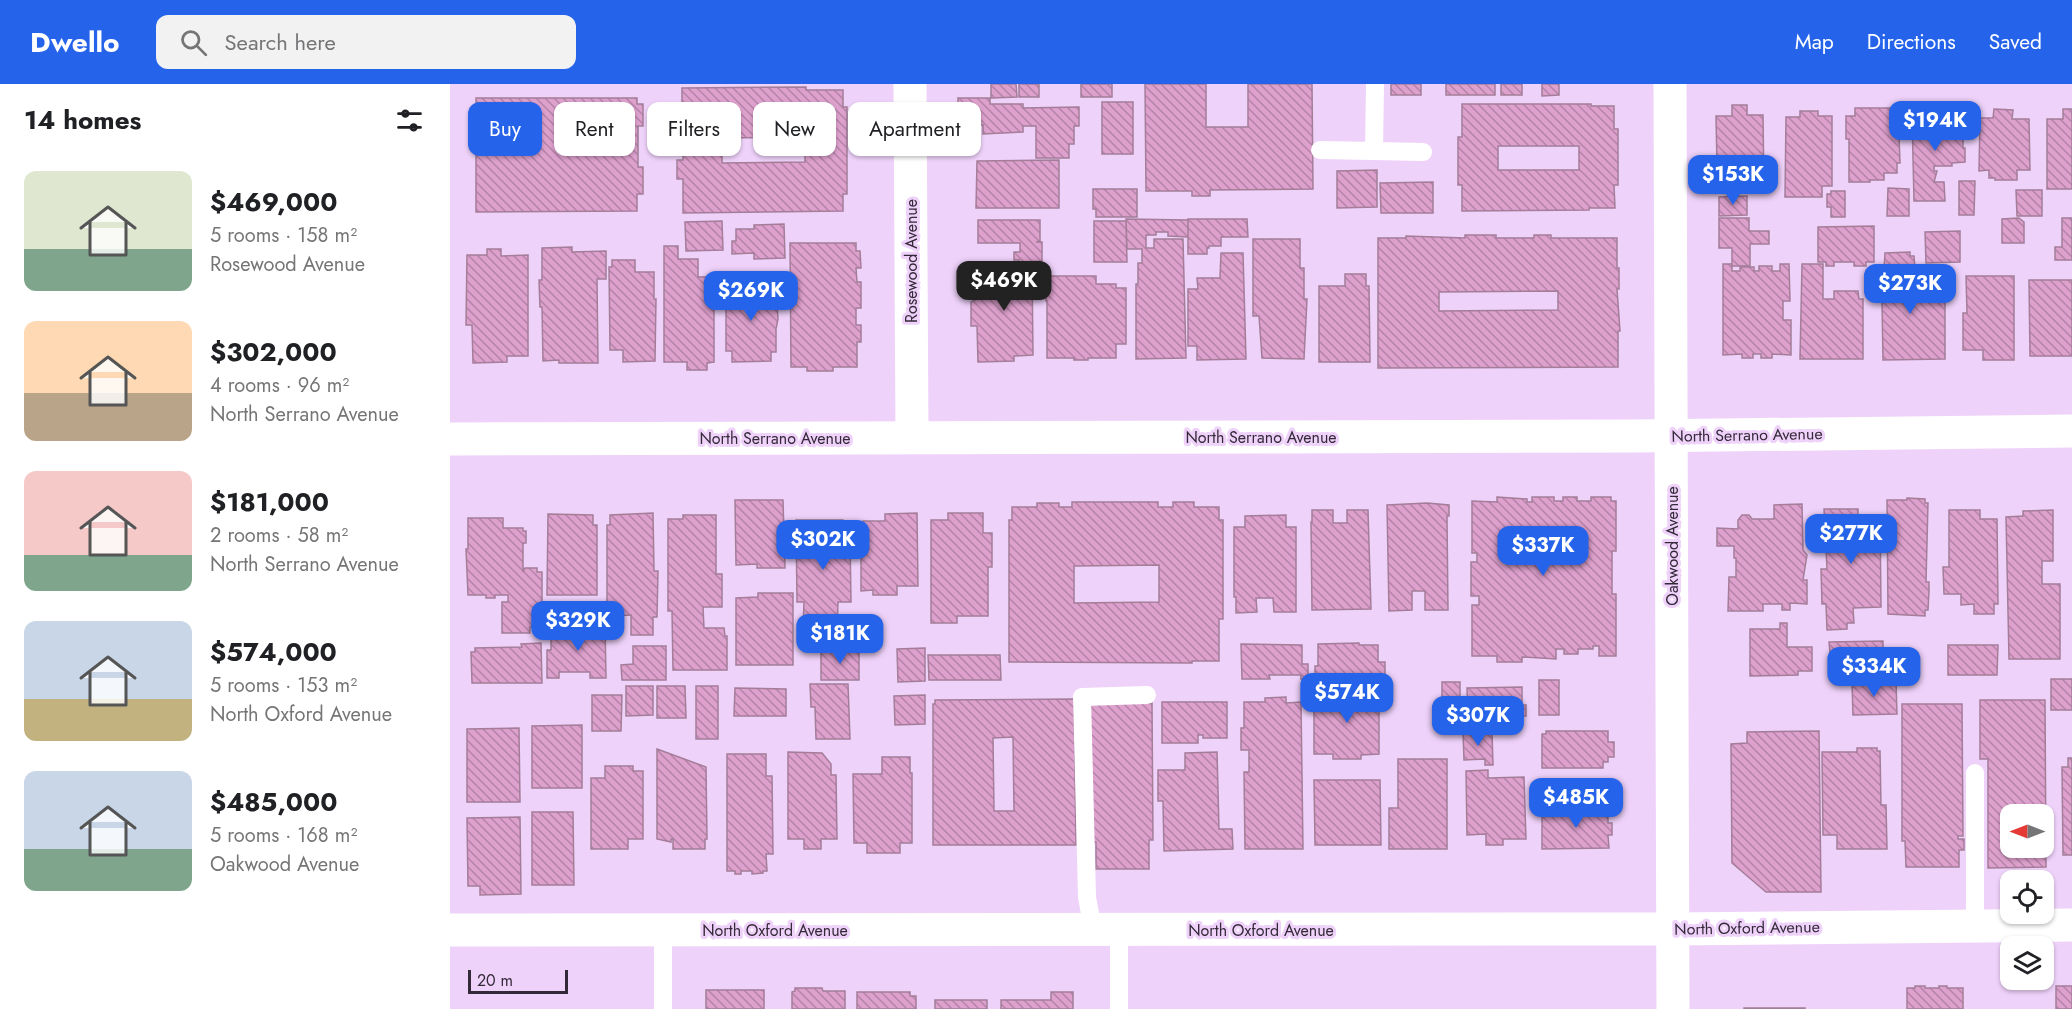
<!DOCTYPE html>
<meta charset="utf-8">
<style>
:root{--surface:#fff;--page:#f2f2f2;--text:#202124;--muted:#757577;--accent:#2563eb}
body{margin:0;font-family:Jost,sans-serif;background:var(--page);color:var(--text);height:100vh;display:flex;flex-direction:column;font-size:22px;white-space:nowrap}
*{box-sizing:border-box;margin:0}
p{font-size:20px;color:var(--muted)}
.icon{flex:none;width:33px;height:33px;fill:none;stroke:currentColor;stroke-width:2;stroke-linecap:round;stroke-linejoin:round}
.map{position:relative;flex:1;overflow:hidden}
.drawer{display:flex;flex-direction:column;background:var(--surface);width:450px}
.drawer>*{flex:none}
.hud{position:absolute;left:18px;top:18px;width:570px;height:54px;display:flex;gap:12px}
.needle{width:39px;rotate:270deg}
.fabs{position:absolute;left:1550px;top:720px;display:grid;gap:12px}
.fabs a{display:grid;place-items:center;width:54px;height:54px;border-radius:12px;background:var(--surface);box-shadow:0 2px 4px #0004;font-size:30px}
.scale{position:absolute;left:18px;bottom:15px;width:100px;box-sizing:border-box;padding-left:6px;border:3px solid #342938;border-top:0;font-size:16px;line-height:21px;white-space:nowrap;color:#342938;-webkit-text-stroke:4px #efd2fa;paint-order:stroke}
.price{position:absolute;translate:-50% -51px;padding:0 14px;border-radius:12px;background:var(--accent);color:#fff;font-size:20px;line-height:39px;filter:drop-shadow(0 2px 3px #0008)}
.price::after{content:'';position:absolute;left:50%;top:36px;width:18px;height:14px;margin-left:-9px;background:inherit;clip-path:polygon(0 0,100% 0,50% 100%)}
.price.on{background:#222;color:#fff}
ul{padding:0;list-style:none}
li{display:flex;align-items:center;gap:18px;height:150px;padding:0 24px}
li span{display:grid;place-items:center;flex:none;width:168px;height:120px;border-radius:12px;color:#555}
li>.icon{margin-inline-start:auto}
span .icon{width:72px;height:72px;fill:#fffc;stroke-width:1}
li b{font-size:26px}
h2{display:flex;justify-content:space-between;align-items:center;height:72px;padding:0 24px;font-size:26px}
.tag{padding:0 21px;border-radius:12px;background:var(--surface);box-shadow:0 2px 4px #0004;font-size:21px;line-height:54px}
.tag.on{background:var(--accent);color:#fff}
header{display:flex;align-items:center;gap:36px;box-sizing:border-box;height:84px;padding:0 30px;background:var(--accent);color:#fff}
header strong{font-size:28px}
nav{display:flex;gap:33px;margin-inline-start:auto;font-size:21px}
.search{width:420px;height:54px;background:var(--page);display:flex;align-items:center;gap:15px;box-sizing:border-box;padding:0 21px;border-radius:12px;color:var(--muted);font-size:22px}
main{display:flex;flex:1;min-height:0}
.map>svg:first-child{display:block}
.building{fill:url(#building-back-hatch);stroke:#a47d99;stroke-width:1.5;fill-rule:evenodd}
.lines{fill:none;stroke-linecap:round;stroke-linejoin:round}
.lane{stroke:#fff;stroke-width:18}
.street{stroke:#fff;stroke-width:33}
.secondary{stroke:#fff;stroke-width:33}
.labels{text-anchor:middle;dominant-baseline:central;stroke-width:6;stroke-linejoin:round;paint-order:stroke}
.street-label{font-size:16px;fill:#342938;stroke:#efd2fa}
</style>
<header>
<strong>Dwello</strong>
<div class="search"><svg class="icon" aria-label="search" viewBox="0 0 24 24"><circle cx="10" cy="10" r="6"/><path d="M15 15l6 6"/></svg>Search here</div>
<nav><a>Map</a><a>Directions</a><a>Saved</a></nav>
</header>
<main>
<section class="drawer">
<h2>14 homes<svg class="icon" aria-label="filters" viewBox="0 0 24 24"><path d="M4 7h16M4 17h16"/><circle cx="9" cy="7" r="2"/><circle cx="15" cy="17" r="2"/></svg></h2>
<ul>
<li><span style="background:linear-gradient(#dfe7d0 65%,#7fa58c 0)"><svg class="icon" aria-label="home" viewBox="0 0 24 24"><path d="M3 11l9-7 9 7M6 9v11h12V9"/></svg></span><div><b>$469,000</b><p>5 rooms · 158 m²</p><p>Rosewood Avenue</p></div></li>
<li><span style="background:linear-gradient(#ffd9b3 60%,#b9a48a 0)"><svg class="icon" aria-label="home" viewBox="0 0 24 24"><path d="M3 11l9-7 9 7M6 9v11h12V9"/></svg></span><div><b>$302,000</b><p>4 rooms · 96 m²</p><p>North Serrano Avenue</p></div></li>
<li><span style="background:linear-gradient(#f6c9c9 70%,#7fa58c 0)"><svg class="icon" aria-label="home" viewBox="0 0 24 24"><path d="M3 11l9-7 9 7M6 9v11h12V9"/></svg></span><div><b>$181,000</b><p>2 rooms · 58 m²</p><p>North Serrano Avenue</p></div></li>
<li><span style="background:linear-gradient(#c9d6e8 65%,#c2b280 0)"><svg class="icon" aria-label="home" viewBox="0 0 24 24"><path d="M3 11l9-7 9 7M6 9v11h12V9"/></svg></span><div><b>$574,000</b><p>5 rooms · 153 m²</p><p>North Oxford Avenue</p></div></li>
<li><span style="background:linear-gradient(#c9d6e8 65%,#7fa58c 0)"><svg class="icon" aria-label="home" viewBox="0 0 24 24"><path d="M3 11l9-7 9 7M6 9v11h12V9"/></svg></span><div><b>$485,000</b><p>5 rooms · 168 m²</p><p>Oakwood Avenue</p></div></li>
</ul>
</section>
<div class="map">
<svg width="1622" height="925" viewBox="0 0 1622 925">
<defs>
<pattern id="building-back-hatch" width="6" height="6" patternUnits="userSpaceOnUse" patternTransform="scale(1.5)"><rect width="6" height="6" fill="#dea1ce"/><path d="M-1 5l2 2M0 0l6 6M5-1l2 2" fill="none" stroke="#b583a8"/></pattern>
</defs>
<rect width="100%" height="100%" fill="#efd2fa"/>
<path class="building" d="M 541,0 L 566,0 L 567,13 L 541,14 Z
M 569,0 L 589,0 L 589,13 L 569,13 Z
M 631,0 L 662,0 L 662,13 L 631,13 Z
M 695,0 L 756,0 L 756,43 L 798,43 L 798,0 L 862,0 L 863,105 L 760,106 L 760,112 L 742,112 L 742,107 L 696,107 Z
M 941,0 L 971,0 L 971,11 L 941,11 Z
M 996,0 L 1045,0 L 1045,11 L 996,11 Z
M 1051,0 L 1072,0 L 1072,11 L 1051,11 Z
M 1092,0 L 1109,0 L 1109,11 L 1092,12 Z
M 356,3 L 356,6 L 393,6 L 393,23 L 397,23 L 397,110 L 393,110 L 393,127 L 233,129 L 233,95 L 227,95 L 227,76 L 233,76 L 233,45 L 227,45 L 227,25 L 232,25 L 232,4 ZM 355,53 L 355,78 L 272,79 L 272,54 Z
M 26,14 L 187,14 L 187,20 L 193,20 L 193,42 L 188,42 L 188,83 L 193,83 L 193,110 L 187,110 L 187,127 L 26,128 Z
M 508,14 L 540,14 L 540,20 L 573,20 L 573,24 L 629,23 L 629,42 L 624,42 L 624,60 L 619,60 L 619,74 L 586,74 L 586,42 L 573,42 L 573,48 L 533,50 L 533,41 L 508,41 Z
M 652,18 L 683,18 L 683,70 L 652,70 Z
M 1012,20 L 1141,20 L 1141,22 L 1164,22 L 1164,45 L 1168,45 L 1168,101 L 1164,101 L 1165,124 L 1139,124 L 1139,126 L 1012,127 L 1012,101 L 1008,101 L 1008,53 L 1012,53 ZM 1048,62 L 1129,62 L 1129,86 L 1048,86 Z
M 1282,21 L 1297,21 L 1297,31 L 1313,31 L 1314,108 L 1279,108 L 1279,82 L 1267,82 L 1266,32 L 1282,32 Z
M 1405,24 L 1448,24 L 1450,79 L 1447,79 L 1447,89 L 1434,89 L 1434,96 L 1420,96 L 1420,98 L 1399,98 L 1399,55 L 1396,55 L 1396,32 L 1405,32 Z
M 1544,25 L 1563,26 L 1562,35 L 1579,35 L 1580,86 L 1567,86 L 1567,96 L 1545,96 L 1545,94 L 1539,94 L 1539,86 L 1529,87 L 1530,34 L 1543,34 Z
M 1613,25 L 1622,25 L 1622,105 L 1597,105 L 1597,35 L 1613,35 Z
M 1350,27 L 1368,27 L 1368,32 L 1382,32 L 1382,102 L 1372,102 L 1372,113 L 1335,113 L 1336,33 L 1350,33 Z
M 1480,30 L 1513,32 L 1513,64 L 1515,64 L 1515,78 L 1502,79 L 1502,82 L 1484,82 L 1484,87 L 1487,87 L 1484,98 L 1494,98 L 1495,117 L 1464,117 L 1462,32 Z
M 609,76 L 609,124 L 526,124 L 527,77 Z
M 927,86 L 927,123 L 887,124 L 887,87 Z
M 1509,97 L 1525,97 L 1524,131 L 1509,131 Z
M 983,98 L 983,129 L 931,129 L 930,99 Z
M 1438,104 L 1459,105 L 1459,132 L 1437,132 Z
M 643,105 L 687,105 L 687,133 L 646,133 L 646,125 L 643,125 Z
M 1566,106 L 1592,106 L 1592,132 L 1567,132 Z
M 1381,107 L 1395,107 L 1395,133 L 1381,133 L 1381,123 L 1377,123 L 1377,110 L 1381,110 Z
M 1297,112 L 1297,131 L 1269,132 L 1269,113 Z
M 1269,134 L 1299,134 L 1299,147 L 1319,147 L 1319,160 L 1300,160 L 1300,182 L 1282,182 L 1282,164 L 1269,164 Z
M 1569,134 L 1574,138 L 1574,159 L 1552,159 L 1552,135 Z
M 1612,134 L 1622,134 L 1622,176 L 1605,176 L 1605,163 L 1612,163 Z
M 676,135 L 738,136 L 738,153 L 718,152 L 718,148 L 706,148 L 706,151 L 696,151 L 696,164 L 704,164 L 704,155 L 733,155 L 736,274 L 686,275 L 686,200 L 688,200 L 688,179 L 692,179 L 692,165 L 677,165 Z
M 738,135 L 797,135 L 798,153 L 771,153 L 771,162 L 759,162 L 759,164 L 757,164 L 757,170 L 738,170 Z
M 528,136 L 590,136 L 590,157 L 586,158 L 592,158 L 592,177 L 569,178 L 569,176 L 564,176 L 564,168 L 570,168 L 570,159 L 528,159 Z
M 272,137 L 273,166 L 236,167 L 235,138 Z
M 644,137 L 676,137 L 677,178 L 644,178 Z
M 334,140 L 335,174 L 304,175 L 304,169 L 282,170 L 282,157 L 286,157 L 286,145 L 304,145 L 304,141 Z
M 1424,142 L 1424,178 L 1416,178 L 1416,182 L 1404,182 L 1404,178 L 1384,178 L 1384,182 L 1376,182 L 1376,178 L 1368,178 L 1368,143 Z
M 1510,147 L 1510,178 L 1476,179 L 1475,148 Z
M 1015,151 L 1046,151 L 1046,154 L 1084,154 L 1084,151 L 1101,151 L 1101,154 L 1167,154 L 1167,184 L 1169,184 L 1169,205 L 1167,205 L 1170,247 L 1168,247 L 1168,283 L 928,284 L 928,154 L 956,154 L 956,152 L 1015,154 ZM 1108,207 L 1108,226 L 989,227 L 989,208 Z
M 803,155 L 850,155 L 850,184 L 854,184 L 854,215 L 857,215 L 854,275 L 812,274 L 809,232 L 803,232 Z
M 340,159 L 406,159 L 406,167 L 410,167 L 411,184 L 406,184 L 407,198 L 411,198 L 411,224 L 406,224 L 406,241 L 411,241 L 411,258 L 407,258 L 407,283 L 383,283 L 383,287 L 357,287 L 357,283 L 341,283 Z
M 214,162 L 228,162 L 228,175 L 248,175 L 248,193 L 264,193 L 264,278 L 257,279 L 257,286 L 237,286 L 237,278 L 214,278 Z
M 122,163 L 122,168 L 156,167 L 156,195 L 147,195 L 148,279 L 109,279 L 109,276 L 93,277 L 92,223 L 90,223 L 89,196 L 92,196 L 92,164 Z
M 37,165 L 51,165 L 51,172 L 78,171 L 78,272 L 57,272 L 57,278 L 23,279 L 22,241 L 16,241 L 17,171 L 37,171 Z
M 1460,168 L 1460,172 L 1464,172 L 1465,185 L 1462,185 L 1462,206 L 1466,206 L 1466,211 L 1495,211 L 1495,275 L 1433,276 L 1432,218 L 1435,169 Z
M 771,169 L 793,169 L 796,275 L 747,276 L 747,262 L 738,262 L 738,205 L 748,205 L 747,194 L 770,194 Z
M 162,176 L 185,176 L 185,188 L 204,188 L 204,215 L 206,215 L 205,277 L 173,278 L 173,266 L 160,266 L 159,183 L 162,183 Z
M 564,178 L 576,178 L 576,181 L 582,181 L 583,271 L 564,272 L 564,277 L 528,278 L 527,242 L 521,242 L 521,218 L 527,215 L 525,192 L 528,192 L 528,181 L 564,181 Z
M 1273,180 L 1282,180 L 1282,187 L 1290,187 L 1290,183 L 1304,183 L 1304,187 L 1309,187 L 1309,182 L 1322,182 L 1322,187 L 1330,187 L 1330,180 L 1339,180 L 1340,217 L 1333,217 L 1333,236 L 1341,236 L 1341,271 L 1322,270 L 1322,274 L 1311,274 L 1311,270 L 1303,270 L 1303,274 L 1292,274 L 1292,270 L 1273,271 Z
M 1352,180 L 1373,180 L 1373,215 L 1384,215 L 1384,207 L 1408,207 L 1409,215 L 1413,215 L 1413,275 L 1350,275 Z
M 895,190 L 916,190 L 916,202 L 919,202 L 920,278 L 869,278 L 869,202 L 895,202 Z
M 595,192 L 646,192 L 646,200 L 666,200 L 666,204 L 676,204 L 676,260 L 666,260 L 666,274 L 638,274 L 638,276 L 624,276 L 624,274 L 597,274 L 597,217 L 596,217 Z
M 1516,192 L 1564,192 L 1564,276 L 1533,276 L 1533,266 L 1513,266 L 1513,229 L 1517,229 Z
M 290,193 L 298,193 L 298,197 L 302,197 L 302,203 L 326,203 L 328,235 L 326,245 L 326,268 L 321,268 L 321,277 L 282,278 L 282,267 L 276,267 L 276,203 L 280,203 L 280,198 L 290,198 Z
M 1579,196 L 1622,196 L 1622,272 L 1580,272 Z
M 1047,413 L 1077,415 L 1077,418 L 1082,418 L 1082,413 L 1104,413 L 1104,417 L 1113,417 L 1113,413 L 1127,413 L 1127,417 L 1141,417 L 1141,413 L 1161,413 L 1161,417 L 1166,417 L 1166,467 L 1162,467 L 1162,510 L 1166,510 L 1166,572 L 1149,572 L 1149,562 L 1143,562 L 1143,565 L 1128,565 L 1128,570 L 1114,570 L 1114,565 L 1106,565 L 1106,575 L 1072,573 L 1072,578 L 1047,578 L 1047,572 L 1022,572 L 1022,521 L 1029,521 L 1029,512 L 1021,512 L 1021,478 L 1027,478 L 1027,469 L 1022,469 L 1022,417 L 1047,418 Z
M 1457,414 L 1475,415 L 1475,419 L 1478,419 L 1476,498 L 1479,498 L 1479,507 L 1478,526 L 1475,526 L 1475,532 L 1438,530 L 1437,416 L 1457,416 Z
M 285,416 L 333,416 L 335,484 L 307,484 L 307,480 L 286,481 Z
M 622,418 L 708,418 L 708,423 L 723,423 L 723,418 L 744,418 L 744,423 L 769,423 L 769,436 L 773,436 L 773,535 L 769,535 L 769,577 L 742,577 L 742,579 L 559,578 L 559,436 L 562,436 L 562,423 L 587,423 L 587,419 L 609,419 L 609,423 L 622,423 ZM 709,481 L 709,518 L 624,519 L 624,482 Z
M 977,419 L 999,421 L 999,432 L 997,432 L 998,526 L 975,526 L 975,507 L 962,507 L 962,526 L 939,527 L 937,421 Z
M 1352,420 L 1353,466 L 1357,471 L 1353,496 L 1357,496 L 1357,520 L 1340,519 L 1340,526 L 1332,526 L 1332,520 L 1313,520 L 1313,527 L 1278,527 L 1279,493 L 1286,493 L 1286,474 L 1284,474 L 1284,462 L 1267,462 L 1267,444 L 1288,445 L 1288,436 L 1292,431 L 1299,431 L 1302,435 L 1324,435 L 1324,421 Z
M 1374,425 L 1408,425 L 1408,431 L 1430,431 L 1431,523 L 1403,524 L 1404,539 L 1397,539 L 1397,545 L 1377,546 L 1376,520 L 1372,520 L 1371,485 L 1377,485 Z
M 862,426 L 883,426 L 883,439 L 897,439 L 897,426 L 918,426 L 921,525 L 862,526 L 861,438 L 862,438 Z
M 1499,426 L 1530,426 L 1530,435 L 1547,435 L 1548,520 L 1544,520 L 1544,530 L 1524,530 L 1524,520 L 1511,521 L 1511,510 L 1494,510 L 1493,483 L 1499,483 Z
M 1603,426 L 1603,477 L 1592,477 L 1592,500 L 1610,500 L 1610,575 L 1559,575 L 1556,433 L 1573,432 L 1573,427 Z
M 203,429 L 204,487 L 208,487 L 207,533 L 203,533 L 203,551 L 181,551 L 181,531 L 157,532 L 157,441 L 160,441 L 160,431 Z
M 467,429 L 468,502 L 447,502 L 447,511 L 423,511 L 423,506 L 411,507 L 411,471 L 414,471 L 413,437 L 435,437 L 435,430 Z
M 498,429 L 533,429 L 533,449 L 542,449 L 542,483 L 538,483 L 538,532 L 507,532 L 507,539 L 481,539 L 481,436 L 498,436 Z
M 98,430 L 143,431 L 143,441 L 147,441 L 147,511 L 97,511 Z
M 233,431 L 266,431 L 266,490 L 272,490 L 272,523 L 253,523 L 254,544 L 274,544 L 275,552 L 277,552 L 277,586 L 223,586 L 222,527 L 218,527 L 218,435 L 233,435 Z
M 836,431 L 836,443 L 846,443 L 846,528 L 824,528 L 823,514 L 806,514 L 807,528 L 786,529 L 786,513 L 784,513 L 784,443 L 795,443 L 795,432 Z
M 18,434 L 53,434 L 53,444 L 73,444 L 73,447 L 76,447 L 76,459 L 73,459 L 73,488 L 75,484 L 87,484 L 87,488 L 92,488 L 92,543 L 80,543 L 80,549 L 52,549 L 52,518 L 58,518 L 58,511 L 45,511 L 45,514 L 36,514 L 36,511 L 18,511 L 16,465 L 18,465 Z
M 346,436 L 393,436 L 393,448 L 397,448 L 400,454 L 401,518 L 388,518 L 387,546 L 353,545 L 354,518 L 347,518 Z
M 308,509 L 343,509 L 343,581 L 286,581 L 286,514 L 308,513 Z
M 148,537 L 155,537 L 156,594 L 140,594 L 140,588 L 109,588 L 109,594 L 97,594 L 97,566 L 101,566 L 101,545 L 148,545 Z
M 1330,539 L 1337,539 L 1337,563 L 1362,563 L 1362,587 L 1348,587 L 1348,591 L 1300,592 L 1300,545 L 1330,545 Z
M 1433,557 L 1433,594 L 1402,594 L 1402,587 L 1383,588 L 1382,568 L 1380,568 L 1379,558 Z
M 91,559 L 92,599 L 22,599 L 21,568 L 25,568 L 25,564 L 72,563 L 71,560 Z
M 909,559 L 909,561 L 928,561 L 928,578 L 935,578 L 935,595 L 928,595 L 928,591 L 898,591 L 898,596 L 865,596 L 865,582 L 868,582 L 868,560 Z
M 791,560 L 852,561 L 852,580 L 858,580 L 858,595 L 851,595 L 851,591 L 819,591 L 820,595 L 792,595 Z
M 1498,561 L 1548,561 L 1547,591 L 1498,591 Z
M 183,562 L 216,562 L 216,596 L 172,596 L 171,581 L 183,580 Z
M 475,564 L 475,597 L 448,598 L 447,565 Z
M 371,566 L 409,566 L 409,596 L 371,596 Z
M 478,571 L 550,571 L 551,596 L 479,596 Z
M 1601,595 L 1622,595 L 1622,626 L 1601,626 Z
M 1089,596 L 1109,596 L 1109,631 L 1089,631 Z
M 1446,597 L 1447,630 L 1403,631 L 1402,598 Z
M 992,598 L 1010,598 L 1010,619 L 992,619 Z
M 360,600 L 398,600 L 400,655 L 366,655 L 365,623 L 361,623 Z
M 176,602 L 203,602 L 203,631 L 176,632 Z
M 207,602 L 235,602 L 236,634 L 207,634 Z
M 246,602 L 268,602 L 268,655 L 246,655 Z
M 1072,603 L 1072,621 L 1076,621 L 1076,632 L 1072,632 L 1072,643 L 1026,643 L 1025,640 L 1018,640 L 1017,604 Z
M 285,604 L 336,605 L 336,632 L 284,632 Z
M 876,606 L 919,606 L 919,611 L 924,611 L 924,618 L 929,618 L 929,670 L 911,671 L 911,675 L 883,675 L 883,670 L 864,670 L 864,618 L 869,618 L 869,611 L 877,611 Z
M 142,611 L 172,611 L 171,647 L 142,647 Z
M 475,611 L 475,640 L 445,641 L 444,612 Z
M 836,613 L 836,619 L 851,618 L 853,765 L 795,765 L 794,688 L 799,688 L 799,666 L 791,666 L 791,644 L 794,644 L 794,618 L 815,618 L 815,614 Z
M 624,615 L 626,761 L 483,761 L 483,620 L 485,620 L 485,616 ZM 563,653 L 564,727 L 544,727 L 543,654 Z
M 1530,616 L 1595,616 L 1596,783 L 1538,784 L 1538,675 L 1530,675 ZM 1560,730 L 1593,730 L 1593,764 L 1560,764 Z
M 712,618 L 777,618 L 777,654 L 753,654 L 753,651 L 748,651 L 748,659 L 712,659 Z
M 634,619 L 702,619 L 703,756 L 699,756 L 699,785 L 646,785 L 646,758 L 643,758 Z
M 1452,620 L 1512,620 L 1513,752 L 1508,752 L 1508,755 L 1514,755 L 1514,766 L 1509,766 L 1509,783 L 1456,783 L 1455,757 L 1452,757 Z
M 132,641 L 132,704 L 82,704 L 82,642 Z
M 69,644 L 70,718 L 17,718 L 17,645 Z
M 1096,647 L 1158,647 L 1158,658 L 1164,658 L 1164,673 L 1158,673 L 1158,678 L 1153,678 L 1153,684 L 1092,684 L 1092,650 L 1096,650 Z
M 1369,647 L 1371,808 L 1316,808 L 1282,779 L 1281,660 L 1297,659 L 1297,648 Z
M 1013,649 L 1042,649 L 1043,681 L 1035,681 L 1035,675 L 1014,676 Z
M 1407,664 L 1427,664 L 1427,667 L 1430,667 L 1431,721 L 1436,721 L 1437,765 L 1387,765 L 1387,751 L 1373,751 L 1372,668 L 1407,668 Z
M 207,665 L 256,683 L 257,755 L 255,755 L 255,765 L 223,765 L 223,755 L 221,755 L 221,758 L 207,755 Z
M 338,668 L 372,669 L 381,680 L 381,691 L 386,691 L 387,755 L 371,755 L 371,765 L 354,765 L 354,755 L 338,755 Z
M 767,668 L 769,745 L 782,745 L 783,765 L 714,767 L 713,717 L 708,717 L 708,686 L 735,686 L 735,669 Z
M 277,670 L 316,670 L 316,692 L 322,692 L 323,770 L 316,770 L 317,787 L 313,787 L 313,789 L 302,790 L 302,787 L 291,787 L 291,790 L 285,790 L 285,787 L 277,787 Z
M 432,673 L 460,673 L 460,689 L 462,689 L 462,759 L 450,759 L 450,769 L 417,769 L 417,759 L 404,759 L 403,690 L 432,690 Z
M 1618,674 L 1622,674 L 1622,771 L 1613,771 L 1612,683 L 1618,683 Z
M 948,675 L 997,675 L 997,765 L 939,765 L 939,724 L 948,724 Z
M 155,682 L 183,682 L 183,687 L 193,687 L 193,755 L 178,755 L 178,765 L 141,765 L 141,694 L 155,694 Z
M 1038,686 L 1038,694 L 1074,693 L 1076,755 L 1053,755 L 1053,761 L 1036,761 L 1036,750 L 1017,751 L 1016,687 Z
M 864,696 L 930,696 L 931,761 L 865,761 Z
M 1158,725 L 1158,739 L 1162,739 L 1162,751 L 1158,751 L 1159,764 L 1092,765 L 1092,726 Z
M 82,728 L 123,728 L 124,801 L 82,801 Z
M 70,733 L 71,810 L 30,811 L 30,802 L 18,802 L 17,734 Z
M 1465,902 L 1475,902 L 1475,904 L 1489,904 L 1489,902 L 1497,902 L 1497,904 L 1513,904 L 1513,925 L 1457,925 L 1457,904 L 1465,904 Z
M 1606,902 L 1622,902 L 1622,925 L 1606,925 Z
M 345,904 L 372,904 L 373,907 L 395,907 L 395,925 L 342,925 L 342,908 L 345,907 Z
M 256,906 L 314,906 L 314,925 L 256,925 Z
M 407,908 L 460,908 L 460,912 L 466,912 L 466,925 L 407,925 Z
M 601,908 L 623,908 L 623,925 L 551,925 L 551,916 L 601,916 Z
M 485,916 L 537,916 L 537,925 L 485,925 Z
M 1294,924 L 1355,924 L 1355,925 L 1294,925 Z"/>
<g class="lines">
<path class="lane" d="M 870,66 L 924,67 L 925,0
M 924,67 L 973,68
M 1525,842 L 1525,689
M 213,846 L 213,925
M 643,846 L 637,813 L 632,613 L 697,611
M 669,846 L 669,925"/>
<path class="street" d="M 460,0 L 462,354
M 0,355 L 1187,352 L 1622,347
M 0,846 L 1223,845 L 1622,841"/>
<path class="secondary" d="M 1220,0 L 1223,925"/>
</g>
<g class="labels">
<g class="street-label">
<text transform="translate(461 177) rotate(-90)">Rosewood Avenue</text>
<text transform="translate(1297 351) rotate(-1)">North Serrano Avenue</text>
<text x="811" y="353">North Serrano Avenue</text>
<text x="325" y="354">North Serrano Avenue</text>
<text transform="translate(1222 462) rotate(-90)">Oakwood Avenue</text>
<text transform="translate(1297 844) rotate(-1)">North Oxford Avenue</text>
<text x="325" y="846">North Oxford Avenue</text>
<text x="811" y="846">North Oxford Avenue</text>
</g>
</g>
</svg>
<div class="fabs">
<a><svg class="needle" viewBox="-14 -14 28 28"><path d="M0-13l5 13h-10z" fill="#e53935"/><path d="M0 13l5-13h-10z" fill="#757577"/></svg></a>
<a><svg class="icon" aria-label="locate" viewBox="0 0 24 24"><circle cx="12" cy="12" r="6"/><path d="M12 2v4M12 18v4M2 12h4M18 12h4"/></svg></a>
<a><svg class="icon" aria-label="layers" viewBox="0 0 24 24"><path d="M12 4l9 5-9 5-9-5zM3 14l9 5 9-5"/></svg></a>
</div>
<div class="scale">20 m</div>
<b class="price" style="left:1485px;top:68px">$194K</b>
<b class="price" style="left:1283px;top:122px">$153K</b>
<b class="price on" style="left:554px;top:228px">$469K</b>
<b class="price" style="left:1460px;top:231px">$273K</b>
<b class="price" style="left:301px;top:238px">$269K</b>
<b class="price" style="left:1401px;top:481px">$277K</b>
<b class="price" style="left:373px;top:487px">$302K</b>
<b class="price" style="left:1093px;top:493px">$337K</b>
<b class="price" style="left:128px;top:568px">$329K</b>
<b class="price" style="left:390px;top:581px">$181K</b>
<b class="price" style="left:1424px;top:614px">$334K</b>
<b class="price" style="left:897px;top:640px">$574K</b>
<b class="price" style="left:1028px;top:663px">$307K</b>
<b class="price" style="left:1126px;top:745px">$485K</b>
<div class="hud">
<a class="tag on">Buy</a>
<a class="tag">Rent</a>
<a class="tag">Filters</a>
<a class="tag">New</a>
<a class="tag">Apartment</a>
</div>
</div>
</main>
